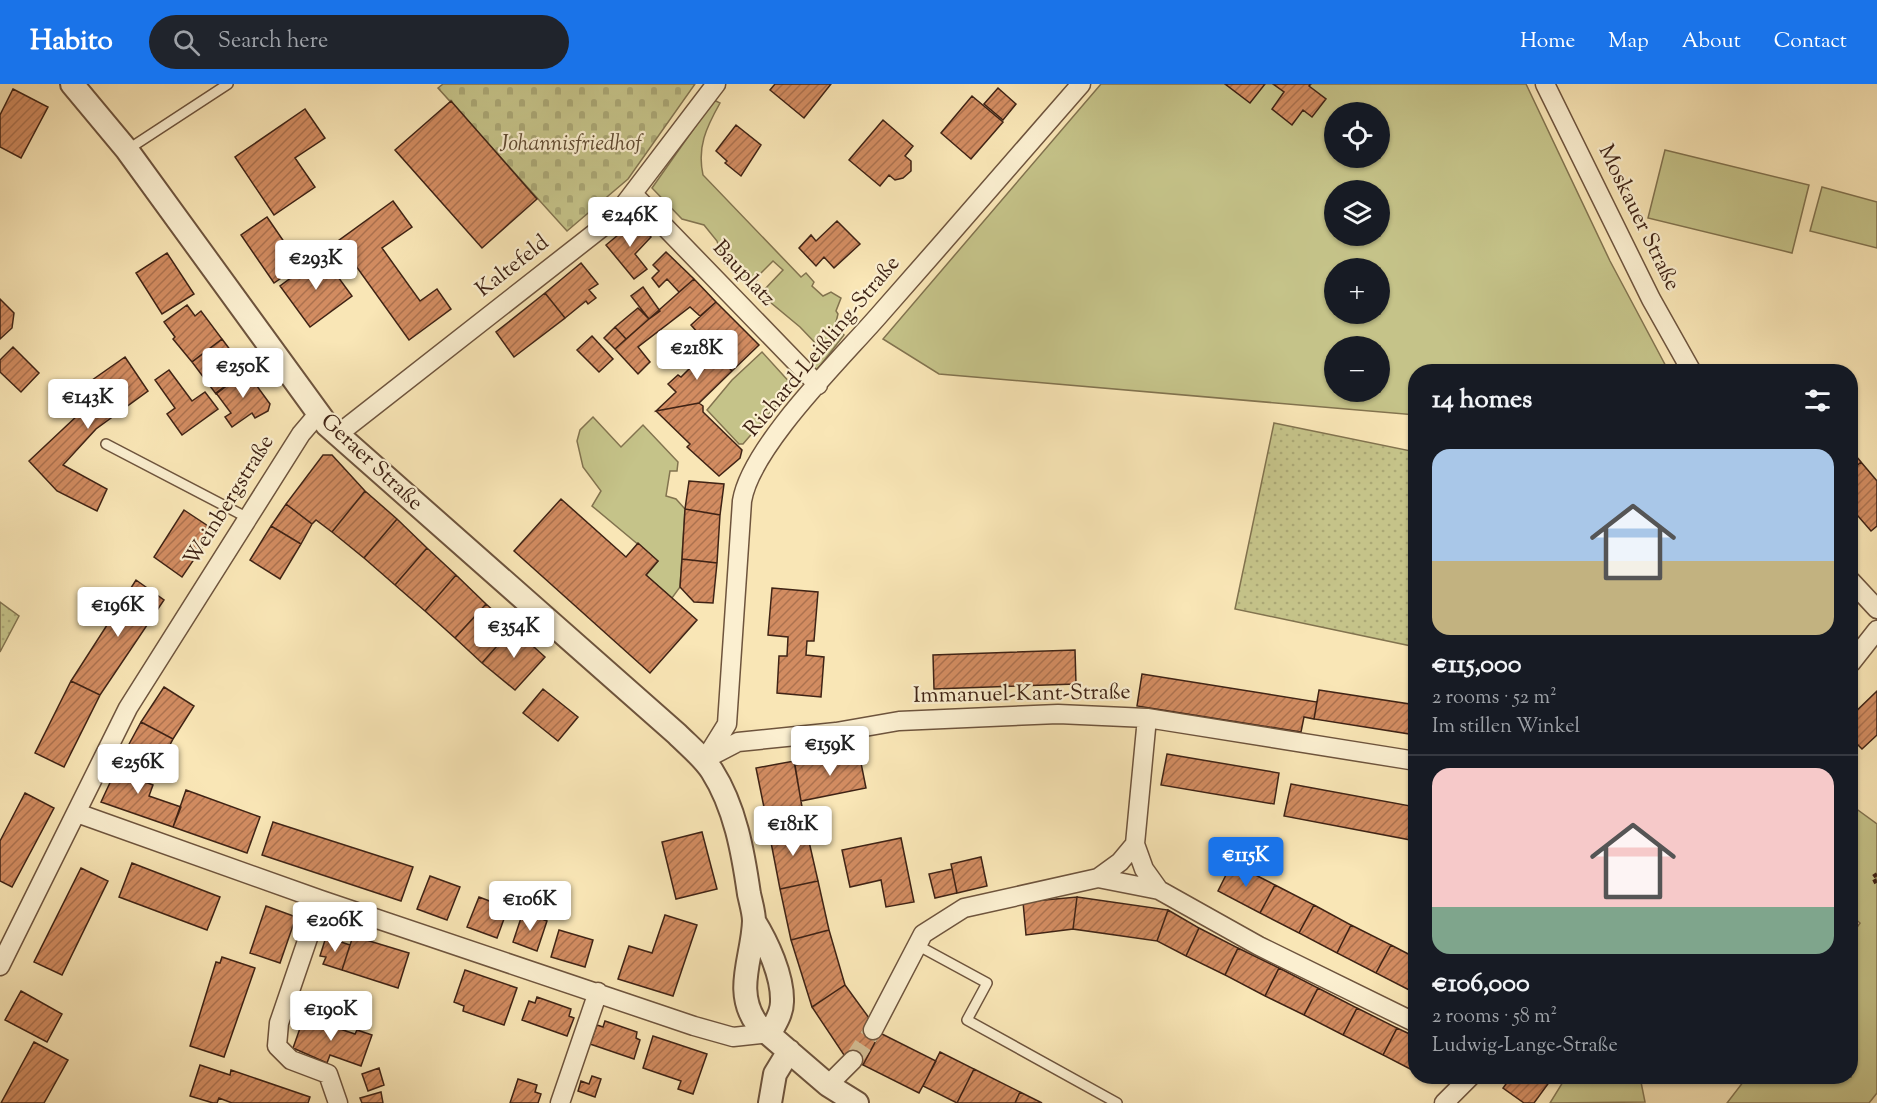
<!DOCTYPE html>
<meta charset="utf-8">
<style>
:root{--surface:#171b24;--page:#20242c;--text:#f1f3f6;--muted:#9ea1a6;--line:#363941;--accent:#1a73e8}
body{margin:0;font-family:"Sorts Mill Goudy",serif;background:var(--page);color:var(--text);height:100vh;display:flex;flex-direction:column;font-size:22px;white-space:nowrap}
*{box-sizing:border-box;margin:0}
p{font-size:20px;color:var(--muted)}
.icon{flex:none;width:33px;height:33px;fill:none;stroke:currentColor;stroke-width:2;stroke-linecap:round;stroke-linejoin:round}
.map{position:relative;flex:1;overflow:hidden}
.drawer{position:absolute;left:1408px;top:280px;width:450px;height:720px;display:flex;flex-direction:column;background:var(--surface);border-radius:24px;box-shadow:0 2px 4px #0004}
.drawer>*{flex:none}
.buttons{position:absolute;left:1324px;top:18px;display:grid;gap:12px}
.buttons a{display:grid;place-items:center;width:66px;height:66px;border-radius:50%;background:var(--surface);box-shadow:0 2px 4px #0004;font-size:30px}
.price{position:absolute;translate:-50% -51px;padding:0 14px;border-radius:6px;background:#fff;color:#222;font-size:20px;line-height:39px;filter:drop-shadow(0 2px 3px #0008)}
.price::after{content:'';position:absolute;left:50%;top:36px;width:18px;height:14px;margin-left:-9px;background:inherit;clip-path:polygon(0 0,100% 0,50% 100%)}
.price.on{background:var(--accent);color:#fff}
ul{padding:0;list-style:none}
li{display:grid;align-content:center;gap:12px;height:318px;padding:0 24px}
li+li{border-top:2px solid var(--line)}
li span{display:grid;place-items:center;height:186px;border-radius:18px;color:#555}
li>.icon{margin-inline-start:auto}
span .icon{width:108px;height:108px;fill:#fffc;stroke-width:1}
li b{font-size:26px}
h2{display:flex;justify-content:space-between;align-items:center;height:72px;padding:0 24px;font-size:26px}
header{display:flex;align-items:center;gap:36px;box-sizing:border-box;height:84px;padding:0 30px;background:var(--accent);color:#fff}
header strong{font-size:28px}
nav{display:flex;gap:33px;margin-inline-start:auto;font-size:21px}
.search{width:420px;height:54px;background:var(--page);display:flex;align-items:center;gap:15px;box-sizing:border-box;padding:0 21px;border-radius:33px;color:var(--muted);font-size:22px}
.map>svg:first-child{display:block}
.green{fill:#c5c389;stroke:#82734f;stroke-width:1.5;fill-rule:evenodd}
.cemetery{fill:url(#cemetery-stones);stroke:#82734f;stroke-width:1.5}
.garden{fill:url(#garden-dots);stroke:#82734f;stroke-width:1.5}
.building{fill:url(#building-hatch);stroke:#3f2315;stroke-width:1.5}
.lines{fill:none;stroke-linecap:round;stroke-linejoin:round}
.minor-tunnel{stroke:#d4bf96;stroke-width:18;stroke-dasharray:18 9;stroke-linecap:butt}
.service-casing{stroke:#6e543d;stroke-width:12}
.minor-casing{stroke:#6e543d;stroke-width:21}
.tertiary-casing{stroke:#6e543d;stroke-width:26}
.path{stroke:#3f2315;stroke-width:4;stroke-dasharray:4.5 3;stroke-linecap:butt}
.service{stroke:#fbefd0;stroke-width:9}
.minor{stroke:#fbefd0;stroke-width:18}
.tertiary{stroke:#fbefd0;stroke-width:22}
.labels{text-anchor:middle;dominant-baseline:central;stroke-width:4.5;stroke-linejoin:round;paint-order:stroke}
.park-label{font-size:22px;font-style:italic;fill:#604b32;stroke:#fbefd0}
.street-label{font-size:22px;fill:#3f2315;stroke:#fbefd0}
</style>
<header>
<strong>Habito</strong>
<div class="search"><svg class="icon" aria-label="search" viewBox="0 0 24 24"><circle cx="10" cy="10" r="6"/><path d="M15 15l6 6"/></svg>Search here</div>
<nav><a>Home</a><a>Map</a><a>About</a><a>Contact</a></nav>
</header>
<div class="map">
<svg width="1877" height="1019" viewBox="0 0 1877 1019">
<defs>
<pattern id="cemetery-stones" width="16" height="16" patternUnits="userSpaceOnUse" patternTransform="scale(1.5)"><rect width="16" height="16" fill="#c5c389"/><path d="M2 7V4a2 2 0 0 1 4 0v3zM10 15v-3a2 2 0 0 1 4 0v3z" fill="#aaa775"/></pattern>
<pattern id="garden-dots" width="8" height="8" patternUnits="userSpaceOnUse" patternTransform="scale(1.5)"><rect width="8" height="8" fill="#c5c389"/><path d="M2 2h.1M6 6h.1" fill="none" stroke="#aaa775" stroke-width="1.8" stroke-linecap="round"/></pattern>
<pattern id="building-hatch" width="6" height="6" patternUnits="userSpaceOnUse" patternTransform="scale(1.5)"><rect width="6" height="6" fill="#d28c61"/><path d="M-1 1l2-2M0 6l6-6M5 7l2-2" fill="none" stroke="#ac724f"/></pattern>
</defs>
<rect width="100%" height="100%" fill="#f9e6b6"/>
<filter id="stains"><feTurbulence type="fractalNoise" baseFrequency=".00333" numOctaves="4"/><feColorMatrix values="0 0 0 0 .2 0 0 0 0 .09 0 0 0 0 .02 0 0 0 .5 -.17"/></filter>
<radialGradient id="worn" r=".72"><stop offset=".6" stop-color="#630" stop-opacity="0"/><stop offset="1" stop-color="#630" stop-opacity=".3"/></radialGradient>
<path class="green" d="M 1101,0 L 1526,0 L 1610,177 L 1669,288 L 1416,288 L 1416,331 L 939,290 L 883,255 ZM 1335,28 L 1380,28 L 1380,74 L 1335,74 ZM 1335,106 L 1380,106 L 1380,152 L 1335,152 ZM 1335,184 L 1380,184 L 1380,230 L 1335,230 ZM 1335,262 L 1380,262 L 1380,308 L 1335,308 Z
M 714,16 L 720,19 C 706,44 697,63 703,91 L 801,193 L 806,189 L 814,198 L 812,202 L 823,212 L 831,208 L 841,214 L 836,227 L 838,230 L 836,238 L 844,251 L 816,287 L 811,285 L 821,265 L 800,243 L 770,218 L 765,205 L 783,186 L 773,177 L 759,191 L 753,204 L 724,179 L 717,157 L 704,141 L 682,135 L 652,104 Z
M 1665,66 L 1809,101 L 1792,169 L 1648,134 Z
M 1822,103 L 1877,118 L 1877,164 L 1810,147 Z
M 762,268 L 793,302 L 743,360 L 739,360 L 707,326 L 732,296 Z
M 593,333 L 621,363 L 643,341 L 678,378 L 677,387 L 670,387 L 666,412 L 676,415 L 685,425 L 680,503 L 672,514 L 646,491 L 658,477 L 592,422 L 601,407 L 583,383 L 577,357 L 580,346 Z
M 1851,721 L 1877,740 L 1877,1009 L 1869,1019 L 1727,1019 L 1747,993 L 1851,993 L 1851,852 L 1860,839 L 1851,831 Z
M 1566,993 L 1640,993 L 1645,1018 L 1550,1019 Z"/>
<path class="cemetery" d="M 443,0 L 695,0 L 628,95 L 567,147 L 438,4 Z"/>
<path class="garden" d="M 1274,339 L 1416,368 L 1416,563 L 1235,525 Z
M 0,518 L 19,532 L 0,568 Z"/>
<path class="building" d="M 775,0 L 831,0 L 804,34 L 770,6 Z
M 1225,0 L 1265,0 L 1250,19 Z
M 1273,0 L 1311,0 L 1309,2 L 1326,15 L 1312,33 L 1303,26 L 1292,41 L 1272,25 L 1284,8 Z
M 998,4 L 1016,20 L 1003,36 L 984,20 Z
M 13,5 L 48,23 L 21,74 L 0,63 L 0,31 Z
M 972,12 L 1003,38 L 971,75 L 941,49 Z
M 451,17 L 537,115 L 482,164 L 395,66 Z
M 305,25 L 325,54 L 295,74 L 315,103 L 274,131 L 235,73 Z
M 883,36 L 913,62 L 905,72 L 911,77 L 911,87 L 903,94 L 895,96 L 889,91 L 880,102 L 849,76 Z
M 736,41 L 761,61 L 741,92 L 725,79 L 727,77 L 716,67 Z
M 393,117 L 412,143 L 382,164 L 420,217 L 437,205 L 451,225 L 409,256 L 338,157 Z
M 267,133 L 300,181 L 274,199 L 241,151 Z
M 636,136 L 651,153 L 635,170 L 647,185 L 634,195 L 606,161 Z
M 837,137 L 860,160 L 834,184 L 824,173 L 816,182 L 799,164 L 811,151 L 816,157 Z
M 666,168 L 694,195 L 679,208 L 667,195 L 659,203 L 652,194 L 659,187 L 653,181 Z
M 167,169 L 194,210 L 162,230 L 136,189 Z
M 322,171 L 352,212 L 310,243 L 280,202 Z
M 581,179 L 598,200 L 589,206 L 596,214 L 588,220 L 586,217 L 565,234 L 545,209 Z
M 694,195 L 716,218 L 700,232 L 690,223 L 638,263 L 650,278 L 638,290 L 615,265 Z
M 643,203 L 660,227 L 649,235 L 631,212 Z
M 545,209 L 565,234 L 514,273 L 496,248 Z
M 0,215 L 14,229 L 12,244 L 0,255 Z
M 716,218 L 759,261 L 732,287 L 691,241 Z
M 187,221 L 195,232 L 201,227 L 222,255 L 192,278 L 173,255 L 175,253 L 164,238 Z
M 638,224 L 649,235 L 626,255 L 615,243 Z
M 615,243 L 626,255 L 615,265 L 604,254 Z
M 592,252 L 613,275 L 599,288 L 577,266 Z
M 222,255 L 246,287 L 216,310 L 192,278 Z
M 13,263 L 39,289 L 21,308 L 0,288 L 0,276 Z
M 710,264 L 732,287 L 699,319 L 656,327 L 676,308 L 668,300 L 678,291 L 681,293 Z
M 125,273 L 148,307 L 96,345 L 63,381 L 107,405 L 97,427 L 57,407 L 29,377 L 79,330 L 65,315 Z
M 169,286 L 192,317 L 205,308 L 218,325 L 182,351 L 167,330 L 175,324 L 155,296 Z
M 246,287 L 270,320 L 268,327 L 255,334 L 252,329 L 232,343 L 225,333 L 231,329 L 216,309 Z
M 699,319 L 703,322 L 703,328 L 742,366 L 740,374 L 719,392 L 687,363 L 690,360 L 656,327 Z
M 1851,366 L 1861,378 L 1851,387 Z
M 323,371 L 332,371 L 365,407 L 332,448 L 316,436 L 312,440 L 286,420 Z
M 1861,378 L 1877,397 L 1877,442 L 1871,447 L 1851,424 L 1851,387 Z
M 689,397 L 724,400 L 720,431 L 685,425 Z
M 365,407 L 397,435 L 364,474 L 332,448 Z
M 561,415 L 626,473 L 638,459 L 658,477 L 646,491 L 697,536 L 650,589 L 514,467 Z
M 286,420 L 312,440 L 301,460 L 271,442 Z
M 685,425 L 720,431 L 717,479 L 682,475 Z
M 184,426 L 214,446 L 182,493 L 154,473 Z
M 397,435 L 427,464 L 395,501 L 364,474 Z
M 271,442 L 301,460 L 280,495 L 250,476 Z
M 427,464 L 456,491 L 425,527 L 395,501 Z
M 682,475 L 717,479 L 713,519 L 694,518 L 680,503 Z
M 456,491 L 486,520 L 455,554 L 425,527 Z
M 136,496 L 164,516 L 100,611 L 71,597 Z
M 772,504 L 818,508 L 814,557 L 807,557 L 806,571 L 824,573 L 821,613 L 777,609 L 779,572 L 787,572 L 788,553 L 768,551 Z
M 486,520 L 513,544 L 482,579 L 455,554 Z
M 513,544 L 545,573 L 515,606 L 482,579 Z
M 1075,566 L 1076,600 L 934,605 L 933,571 Z
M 1142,590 L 1317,618 L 1314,635 L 1304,633 L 1301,648 L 1137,622 Z
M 71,597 L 100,611 L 64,683 L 35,669 Z
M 164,603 L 194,622 L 173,655 L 141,638 Z
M 543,605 L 578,633 L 558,657 L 523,629 Z
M 1319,606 L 1416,621 L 1416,651 L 1314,635 Z
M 1877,607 L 1877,651 L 1862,665 L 1851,654 L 1851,632 Z
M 141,638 L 173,655 L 154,690 L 149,685 L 121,675 Z
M 859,669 L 866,704 L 801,717 L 795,681 Z
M 1167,670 L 1279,689 L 1274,720 L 1161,701 Z
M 121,675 L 149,685 L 145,698 L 153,701 L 149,712 L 181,723 L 173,743 L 101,718 Z
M 794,677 L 805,740 L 769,748 L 756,684 Z
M 1291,700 L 1416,723 L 1416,757 L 1284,732 Z
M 186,706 L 260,733 L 247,769 L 173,743 Z
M 25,709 L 54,724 L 12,803 L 0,797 L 0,757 Z
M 273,738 L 413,783 L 401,817 L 262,771 Z
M 805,740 L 818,797 L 780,805 L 769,748 Z
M 702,748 L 717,805 L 676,815 L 662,758 Z
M 901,754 L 914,818 L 886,823 L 881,796 L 850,803 L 842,766 Z
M 981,773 L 987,802 L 957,809 L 951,780 Z
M 132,779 L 220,813 L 207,846 L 119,813 Z
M 1232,779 L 1275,801 L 1260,829 L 1218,807 Z
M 81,784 L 108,797 L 62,891 L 34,878 Z
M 952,785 L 957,809 L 935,814 L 929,790 Z
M 430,792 L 460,803 L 447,836 L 417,825 Z
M 818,797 L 829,846 L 791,856 L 780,805 Z
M 1275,801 L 1314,821 L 1299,849 L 1260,829 Z
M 479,813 L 508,824 L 497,854 L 467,843 Z
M 1077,813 L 1073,845 L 1026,851 L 1023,818 Z
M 1077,813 L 1168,826 L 1157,857 L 1073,845 Z
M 1314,821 L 1351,841 L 1337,869 L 1299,849 Z
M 266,822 L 296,833 L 280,879 L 250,869 Z
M 1168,826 L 1199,844 L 1186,872 L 1157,857 Z
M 523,828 L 547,837 L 537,867 L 513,858 Z
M 665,831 L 697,841 L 673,912 L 618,895 L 629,862 L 652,869 Z
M 1351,841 L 1391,861 L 1376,889 L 1337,869 Z
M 1199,844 L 1238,864 L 1225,891 L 1186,872 Z
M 559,846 L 593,856 L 585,883 L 551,873 Z
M 829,846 L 845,901 L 812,923 L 791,856 Z
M 353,852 L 409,869 L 398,904 L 342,886 Z
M 326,853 L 350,861 L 342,886 L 323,880 L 326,873 L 320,872 Z
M 1391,861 L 1416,874 L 1415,909 L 1376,889 Z
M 1238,864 L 1279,884 L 1265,912 L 1225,891 Z
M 222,873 L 255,884 L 224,973 L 190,962 L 216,878 L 220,879 Z
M 1279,884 L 1318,904 L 1304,931 L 1265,912 Z
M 465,886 L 517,904 L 504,941 L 463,927 L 464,922 L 454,918 Z
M 845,901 L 880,949 L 863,981 L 844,971 L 812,923 Z
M 1318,904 L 1357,924 L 1343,951 L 1304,931 Z
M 21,907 L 62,930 L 47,958 L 5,936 Z
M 537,913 L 571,925 L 569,932 L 574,934 L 567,952 L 522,936 L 529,917 L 535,919 Z
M 1357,924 L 1397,944 L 1383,971 L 1343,951 Z
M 304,933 L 355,950 L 357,946 L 372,951 L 361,982 L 330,971 L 327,979 L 293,964 Z
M 605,937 L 637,948 L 636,954 L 640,956 L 634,975 L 590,960 L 597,941 L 603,943 Z
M 1397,944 L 1416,953 L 1416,988 L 1383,971 Z
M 880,949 L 936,977 L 919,1009 L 863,981 Z
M 653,952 L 707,970 L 693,1010 L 678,1005 L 681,997 L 643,984 Z
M 34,958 L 68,976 L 44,1019 L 1,1019 Z
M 940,968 L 974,985 L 957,1019 L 923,1002 Z
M 200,981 L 230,991 L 231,986 L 310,1013 L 308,1019 L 232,1019 L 219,1014 L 217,1019 L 213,1019 L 190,1012 Z
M 379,984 L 384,1001 L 368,1007 L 362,990 Z
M 974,985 L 1020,1008 L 1015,1019 L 957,1019 Z
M 592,992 L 601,995 L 595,1013 L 578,1007 L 581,997 L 589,1000 Z
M 1511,993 L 1553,993 L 1534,1019 L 1524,1019 L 1503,1004 Z
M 518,995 L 537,1001 L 535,1008 L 541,1010 L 538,1019 L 510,1019 Z
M 381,1008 L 383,1019 L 362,1019 L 360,1014 Z
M 1020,1008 L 1042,1019 L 1015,1019 Z"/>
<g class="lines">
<path class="minor-tunnel" d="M 853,976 L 873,946"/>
<g class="service-casing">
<path id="service" d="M 127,66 L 228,0
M 106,360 L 248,434
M 917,861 L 987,899 L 967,936 L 1117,1019"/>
</g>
<g class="minor-casing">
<path id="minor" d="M 1545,0 L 1651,215 L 1692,288
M 634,111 L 818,301
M 337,351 L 614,134 L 716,0
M 1851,497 L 1877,525
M 1851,579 L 1877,546
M 1147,634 L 1135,760 L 1144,785 L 1159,806 L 1259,862 L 1416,939
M 711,672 L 738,658 L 836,648 L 899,637 L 1058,630 L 1147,634 L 1416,677
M 704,677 L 727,640 L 742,417 C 751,362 843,273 881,229 C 948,153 1014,77 1081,0
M 77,729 L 321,816 L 694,942 L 733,953 L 770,949
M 1098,794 L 1120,778 L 1135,760
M 321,816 L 279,939 L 277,962 L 291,976 L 328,990 L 338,1019
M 0,882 L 128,624 L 301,350 L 318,330
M 873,946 L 923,850 L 964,824 L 1098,794 L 1159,806
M 828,1001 L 853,976
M 560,1019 L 598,908
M 1444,1019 L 1470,993"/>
</g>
<g class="tertiary-casing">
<path id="tertiary" d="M 72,0 L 127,66 L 327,341 L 677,650 C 689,662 703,673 712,687 C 735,723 743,768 749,810 C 751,819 754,829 754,837 C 753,873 733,907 757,940 L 828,1001 L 857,1019
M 754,837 C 767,858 783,892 782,918 C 782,929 775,940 770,949
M 770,1019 L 775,990 L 789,967"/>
</g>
<path class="path" d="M 1877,790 L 1873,793 L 1877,801"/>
<use href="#service" class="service"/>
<use href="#minor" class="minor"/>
<use href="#tertiary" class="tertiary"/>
</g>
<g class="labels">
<g class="park-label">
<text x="571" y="61">Johannisfriedhof</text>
</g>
<g class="street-label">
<text transform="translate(1638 134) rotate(64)">Moskauer Straße</text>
<text transform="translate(513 183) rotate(-38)">Kaltefeld</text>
<text transform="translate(743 190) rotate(47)">Bauplatz</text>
<text transform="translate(823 263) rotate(-50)">Richard-Leißling-Straße</text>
<text transform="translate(371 379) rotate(43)">Geraer Straße</text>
<text transform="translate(230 417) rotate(-58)">Weinbergstraße</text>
<text transform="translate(1022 611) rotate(-1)">Immanuel-Kant-Straße</text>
</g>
</g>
<rect width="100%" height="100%" filter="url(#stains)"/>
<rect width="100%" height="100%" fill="url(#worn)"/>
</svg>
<div class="buttons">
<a><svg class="icon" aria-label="locate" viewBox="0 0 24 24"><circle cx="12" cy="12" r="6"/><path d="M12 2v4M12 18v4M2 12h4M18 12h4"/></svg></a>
<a><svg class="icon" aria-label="layers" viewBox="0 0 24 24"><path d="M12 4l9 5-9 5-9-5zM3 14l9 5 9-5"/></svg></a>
<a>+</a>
<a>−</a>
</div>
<b class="price" style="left:630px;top:164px">€246K</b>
<b class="price" style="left:316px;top:207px">€293K</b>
<b class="price" style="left:697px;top:297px">€218K</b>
<b class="price" style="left:243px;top:315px">€250K</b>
<b class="price" style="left:88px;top:346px">€143K</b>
<b class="price" style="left:118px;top:554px">€196K</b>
<b class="price" style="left:514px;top:575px">€354K</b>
<b class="price" style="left:830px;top:693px">€159K</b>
<b class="price" style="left:138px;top:711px">€256K</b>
<b class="price" style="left:793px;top:773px">€181K</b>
<b class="price on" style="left:1246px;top:804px">€115K</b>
<b class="price" style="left:530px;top:848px">€106K</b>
<b class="price" style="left:335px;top:869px">€206K</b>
<b class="price" style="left:331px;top:958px">€190K</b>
<section class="drawer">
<h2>14 homes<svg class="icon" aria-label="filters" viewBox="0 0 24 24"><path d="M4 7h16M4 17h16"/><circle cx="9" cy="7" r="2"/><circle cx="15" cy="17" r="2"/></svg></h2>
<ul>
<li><span style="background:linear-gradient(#a9c7e8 60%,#c2b280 0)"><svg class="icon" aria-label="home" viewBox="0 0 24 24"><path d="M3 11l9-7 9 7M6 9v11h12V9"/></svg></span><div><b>€115,000</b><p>2 rooms · 52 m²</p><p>Im stillen Winkel</p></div></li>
<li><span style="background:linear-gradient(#f6c9c9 75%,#7fa58c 0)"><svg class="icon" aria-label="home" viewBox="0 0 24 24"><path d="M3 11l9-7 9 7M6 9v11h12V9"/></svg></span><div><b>€106,000</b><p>2 rooms · 58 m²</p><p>Ludwig-Lange-Straße</p></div></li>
</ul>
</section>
</div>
